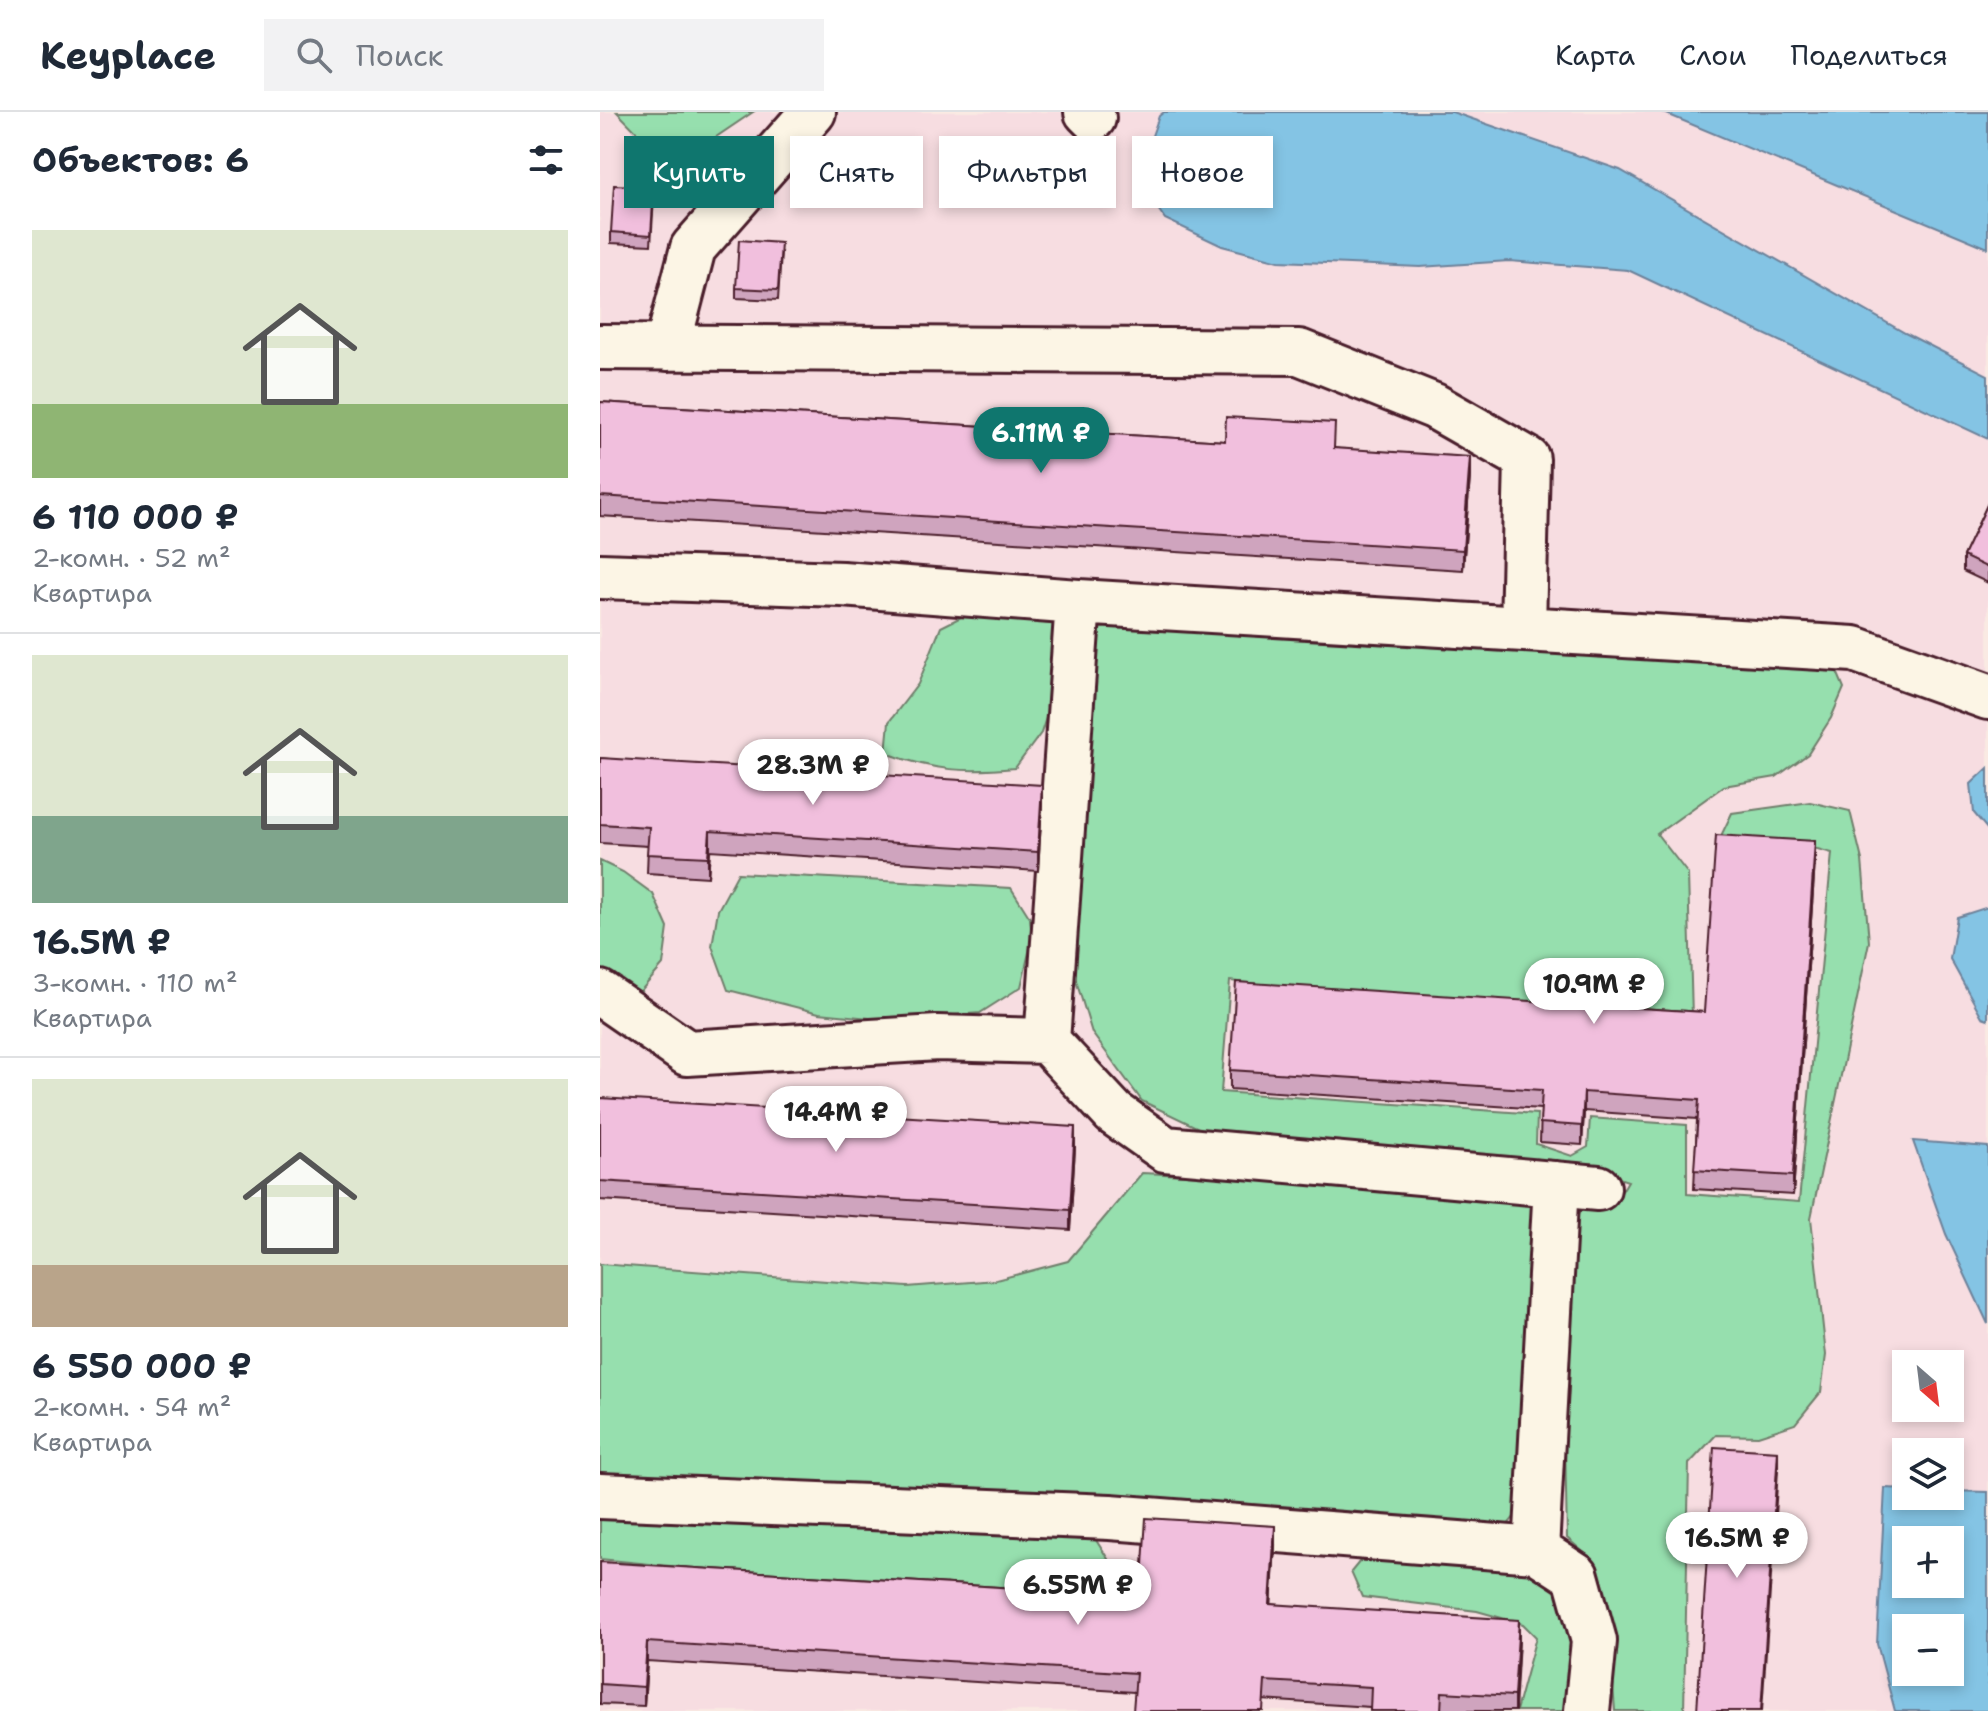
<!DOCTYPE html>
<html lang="ru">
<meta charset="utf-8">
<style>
:root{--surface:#fff;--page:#f2f2f3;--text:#1f2937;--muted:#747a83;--line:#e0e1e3;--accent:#0f766e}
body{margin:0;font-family:"Shantell Sans",sans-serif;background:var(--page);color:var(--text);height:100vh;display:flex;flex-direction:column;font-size:30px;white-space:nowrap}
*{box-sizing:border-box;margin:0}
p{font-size:26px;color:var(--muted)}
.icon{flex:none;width:44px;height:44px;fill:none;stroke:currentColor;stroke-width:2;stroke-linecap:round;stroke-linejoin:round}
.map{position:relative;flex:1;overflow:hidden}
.panel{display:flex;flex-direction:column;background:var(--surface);width:600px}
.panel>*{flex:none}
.banner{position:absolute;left:24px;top:24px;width:760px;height:72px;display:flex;gap:16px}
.needle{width:52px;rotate:152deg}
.buttons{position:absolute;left:1292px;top:1238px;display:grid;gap:16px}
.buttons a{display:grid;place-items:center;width:72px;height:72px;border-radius:0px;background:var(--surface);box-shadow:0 4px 12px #0003;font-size:40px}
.price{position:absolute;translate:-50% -68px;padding:0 18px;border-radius:28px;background:#fff;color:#222;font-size:26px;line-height:52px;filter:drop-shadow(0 2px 4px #0008)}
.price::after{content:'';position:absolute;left:50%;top:48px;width:24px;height:18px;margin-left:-12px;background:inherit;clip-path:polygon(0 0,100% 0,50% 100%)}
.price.active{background:var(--accent);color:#fff}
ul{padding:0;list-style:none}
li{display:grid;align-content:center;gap:16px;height:424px;padding:0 32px}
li+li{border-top:2px solid var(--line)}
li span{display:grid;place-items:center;height:248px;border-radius:0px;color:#555}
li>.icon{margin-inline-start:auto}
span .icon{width:144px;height:144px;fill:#fffc;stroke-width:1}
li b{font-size:34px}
h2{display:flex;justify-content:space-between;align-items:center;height:96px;padding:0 32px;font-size:34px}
.chip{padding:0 28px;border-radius:0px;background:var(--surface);box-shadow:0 4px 12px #0003;font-size:28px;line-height:72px}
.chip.active{background:var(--accent);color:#fff}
header{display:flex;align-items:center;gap:48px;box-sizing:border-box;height:112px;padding:0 40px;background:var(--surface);border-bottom:2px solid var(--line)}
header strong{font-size:38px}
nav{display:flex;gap:44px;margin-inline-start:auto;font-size:28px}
.search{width:560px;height:72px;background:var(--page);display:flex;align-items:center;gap:20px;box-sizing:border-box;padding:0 28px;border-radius:0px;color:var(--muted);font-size:30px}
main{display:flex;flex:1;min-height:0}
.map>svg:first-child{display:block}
.built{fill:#f7dde1;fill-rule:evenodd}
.green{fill:#96dfae;stroke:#707f6c;stroke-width:2}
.water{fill:#84c4e4;stroke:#6d829a;stroke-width:2;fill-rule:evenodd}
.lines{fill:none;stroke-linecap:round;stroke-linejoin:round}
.minor-casing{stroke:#4a1f2b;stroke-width:50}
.minor{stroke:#fcf5e5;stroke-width:44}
.wall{fill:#cfa4be;stroke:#4a1f2b;stroke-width:2}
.shaded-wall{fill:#a9869b;stroke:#4a1f2b;stroke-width:2}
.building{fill:#f1bfdd;stroke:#4a1f2b;stroke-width:2}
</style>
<header>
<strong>Keyplace</strong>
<div class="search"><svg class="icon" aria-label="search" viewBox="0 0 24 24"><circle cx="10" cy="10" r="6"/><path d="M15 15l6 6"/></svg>Поиск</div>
<nav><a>Карта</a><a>Слои</a><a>Поделиться</a></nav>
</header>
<main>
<section class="panel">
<h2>Объектов: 6<svg class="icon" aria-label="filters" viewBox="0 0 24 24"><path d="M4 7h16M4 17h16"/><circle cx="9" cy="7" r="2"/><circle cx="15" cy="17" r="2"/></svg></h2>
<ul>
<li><span style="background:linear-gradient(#dfe7d0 70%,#8fb573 0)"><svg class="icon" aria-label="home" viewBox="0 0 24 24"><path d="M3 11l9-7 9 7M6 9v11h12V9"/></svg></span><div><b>6 110 000 ₽</b><p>2-комн. · 52 m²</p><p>Квартира</p></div></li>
<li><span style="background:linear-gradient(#dfe7d0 65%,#7fa58c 0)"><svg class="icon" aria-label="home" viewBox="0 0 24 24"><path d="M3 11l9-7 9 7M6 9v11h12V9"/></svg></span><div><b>16.5M ₽</b><p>3-комн. · 110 m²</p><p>Квартира</p></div></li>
<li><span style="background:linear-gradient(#dfe7d0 75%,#b9a48a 0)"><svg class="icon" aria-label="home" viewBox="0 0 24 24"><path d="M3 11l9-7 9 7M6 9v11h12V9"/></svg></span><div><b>6 550 000 ₽</b><p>2-комн. · 54 m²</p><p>Квартира</p></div></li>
</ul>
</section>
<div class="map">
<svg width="1388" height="1599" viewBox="0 0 1388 1599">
<rect width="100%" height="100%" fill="#faeae3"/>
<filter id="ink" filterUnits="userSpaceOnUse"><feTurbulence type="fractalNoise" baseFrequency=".0125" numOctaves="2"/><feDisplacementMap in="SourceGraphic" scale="16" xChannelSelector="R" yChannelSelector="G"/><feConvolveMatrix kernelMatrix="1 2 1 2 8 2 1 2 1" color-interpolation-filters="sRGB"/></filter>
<g filter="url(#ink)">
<path class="built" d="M 0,0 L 1388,0 L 1388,1599 L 0,1599 ZM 1306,1252 L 1350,1252 L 1350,1296 L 1306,1296 ZM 1306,1340 L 1350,1340 L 1350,1384 L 1306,1384 ZM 1306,1428 L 1350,1428 L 1350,1472 L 1306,1472 ZM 1306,1516 L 1350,1516 L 1350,1560 L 1306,1560 Z"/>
<path class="green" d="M 17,0 L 153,0 L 113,27 L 54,38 Z
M 367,502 L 452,512 L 462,530 L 459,566 L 441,621 L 415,656 C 364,661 335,659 286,641 L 289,610 L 318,572 L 341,515 Z
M 497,511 L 1233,550 L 1244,576 L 1231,606 L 1208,642 L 1176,665 L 1124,674 L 1057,722 L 1088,762 L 1092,905 L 1008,904 L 1006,864 L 942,855 L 938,900 L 630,869 L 621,980 L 937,1002 L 936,1032 L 972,1044 L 988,1035 L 990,1006 L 1087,1013 L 1087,1082 L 1199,1090 L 1232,741 L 1192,730 L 1119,728 L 1132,701 L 1210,690 L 1250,699 L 1262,748 L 1269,830 L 1211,1106 L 1226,1243 L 1221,1280 L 1195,1312 L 1158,1324 L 1116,1323 L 1089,1352 L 1084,1599 L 1015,1599 L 1008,1505 L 996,1451 L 967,1426 L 961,1138 L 980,1099 L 1019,1084 L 1028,1069 L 988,1056 L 615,1024 L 542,989 L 492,921 L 471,852 Z
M 0,749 L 23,760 L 53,782 L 68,816 L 63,853 L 37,883 L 0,868 Z
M 138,761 L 411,776 L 430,806 L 432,827 L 421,875 L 380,901 L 290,908 L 219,901 L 128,878 L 112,834 L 118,798 Z
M 542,1061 L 947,1080 L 922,1395 L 902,1420 L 0,1367 L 0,1152 L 307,1175 L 396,1168 L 468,1149 Z
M 0,1393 L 492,1422 L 508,1447 L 502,1472 L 487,1485 L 270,1474 L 0,1447 Z
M 793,1441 L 923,1455 L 951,1471 L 972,1492 L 968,1599 L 916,1599 L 936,1525 L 923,1512 L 877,1499 L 762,1485 L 751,1460 L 760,1449 Z"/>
<path class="water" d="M 564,0 L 852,0 L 1020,58 L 1305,221 L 1388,263 L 1388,327 L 1028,158 L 909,149 L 820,155 L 679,149 L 622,134 L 565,107 L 537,66 L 559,4 Z
M 1062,0 L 1388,0 L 1388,136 Z
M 1388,656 L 1388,718 L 1374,701 L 1371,672 Z
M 1388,795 L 1388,907 L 1382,905 L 1350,847 L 1357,805 Z
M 1313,1029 L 1388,1035 L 1388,1212 L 1346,1122 Z
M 1285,1376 L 1306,1377 L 1306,1384 L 1350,1384 L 1350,1379 L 1388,1380 L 1388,1599 L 1295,1599 L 1277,1532 ZM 1350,1428 L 1350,1472 L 1306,1472 L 1306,1428 ZM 1350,1516 L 1350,1560 L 1306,1560 L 1306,1516 Z"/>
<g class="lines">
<g class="minor-casing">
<path id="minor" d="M 487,0 L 493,6
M 0,235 L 699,240 L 834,294 L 927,347 L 923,516
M 67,236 L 93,136 L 213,0
M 0,464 L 242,472 L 478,490 L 1254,537 L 1388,585
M 0,881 L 87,941 L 338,926 L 447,929 L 514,1001 L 565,1037 L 998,1076
M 447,929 L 478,490
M 0,1384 L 510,1405 L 936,1438 L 976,1464 L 994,1529 L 987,1599
M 936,1438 L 956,1072"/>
</g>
<use href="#minor" class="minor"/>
</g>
<path class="wall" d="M 54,85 L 51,133 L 11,131 L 11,120 Z
M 181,141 L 178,188 L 136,186 L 136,176 Z
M 0,290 L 735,336 L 870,364 L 863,458 L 0,404 Z
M 1388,391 L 1388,471 L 1363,459 L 1363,444 Z
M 0,646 L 442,692 L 438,759 L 110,738 L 108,765 L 47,761 L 48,734 L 0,731 Z
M 1215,748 L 1193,1083 L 1094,1077 L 1097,1007 L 984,999 L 982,1033 L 940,1030 L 941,997 L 630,977 L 630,958 L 948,890 L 992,874 L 991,893 L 1104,900 Z
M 0,986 L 475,1035 L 470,1118 L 0,1088 Z
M 675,1434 L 671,1492 L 919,1527 L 915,1599 L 770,1599 L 770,1595 L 47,1549 L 44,1594 L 0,1592 L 0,1450 L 541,1484 Z"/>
<path class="shaded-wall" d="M 870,345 L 870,364 L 863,458 L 863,438 Z
M 442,673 L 442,692 L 438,759 L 438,740 Z
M 110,719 L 110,738 L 108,765 L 108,745 Z
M 1215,729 L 1215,748 L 1193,1083 L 1193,1064 Z
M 984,980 L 984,999 L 982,1033 L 982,1014 Z
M 475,1015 L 475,1035 L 470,1118 L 470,1098 Z
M 1178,1339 L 1178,1358 L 1162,1599 L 1161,1599 Z
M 675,1414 L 675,1434 L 670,1512 L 670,1492 Z
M 919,1508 L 919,1527 L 914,1599 L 914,1584 Z
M 47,1530 L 47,1549 L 44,1594 L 44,1575 Z"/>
<path class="building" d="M 14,73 L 54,75 L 51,123 L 11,120 Z
M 139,128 L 181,131 L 178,178 L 136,176 Z
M 0,290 L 625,329 L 626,305 L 735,311 L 734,336 L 870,345 L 863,438 L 0,384 Z
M 1388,391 L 1388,456 L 1363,444 Z
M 0,646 L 442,673 L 438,740 L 110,719 L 108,745 L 47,742 L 49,715 L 0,712 Z
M 1116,723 L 1215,729 L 1193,1064 L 1094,1058 L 1099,988 L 984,980 L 982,1014 L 940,1011 L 942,978 L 630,958 L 636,870 L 948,890 L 950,852 L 992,854 L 990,893 L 1104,900 Z
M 0,986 L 475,1015 L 470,1098 L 0,1069 Z
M 1114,1335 L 1178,1339 L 1161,1599 L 1097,1599 Z
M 546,1406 L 675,1414 L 670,1492 L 919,1508 L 914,1584 L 842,1580 L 841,1599 L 770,1599 L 771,1575 L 665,1569 L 663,1599 L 533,1599 L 536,1561 L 47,1530 L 44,1575 L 0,1572 L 0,1450 L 541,1484 Z"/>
</g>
</svg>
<div class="buttons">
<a><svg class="needle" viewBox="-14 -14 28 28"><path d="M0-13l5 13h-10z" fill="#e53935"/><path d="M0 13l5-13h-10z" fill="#747a83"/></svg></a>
<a><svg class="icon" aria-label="layers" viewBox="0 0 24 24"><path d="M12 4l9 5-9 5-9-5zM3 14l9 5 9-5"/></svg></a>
<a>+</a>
<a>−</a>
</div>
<b class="price active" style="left:441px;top:363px">6.11M ₽</b>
<b class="price" style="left:213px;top:695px">28.3M ₽</b>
<b class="price" style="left:994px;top:914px">10.9M ₽</b>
<b class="price" style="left:236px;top:1042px">14.4M ₽</b>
<b class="price" style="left:1137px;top:1468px">16.5M ₽</b>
<b class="price" style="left:478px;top:1515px">6.55M ₽</b>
<div class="banner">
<a class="chip active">Купить</a>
<a class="chip">Снять</a>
<a class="chip">Фильтры</a>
<a class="chip">Новое</a>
</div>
</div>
</main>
